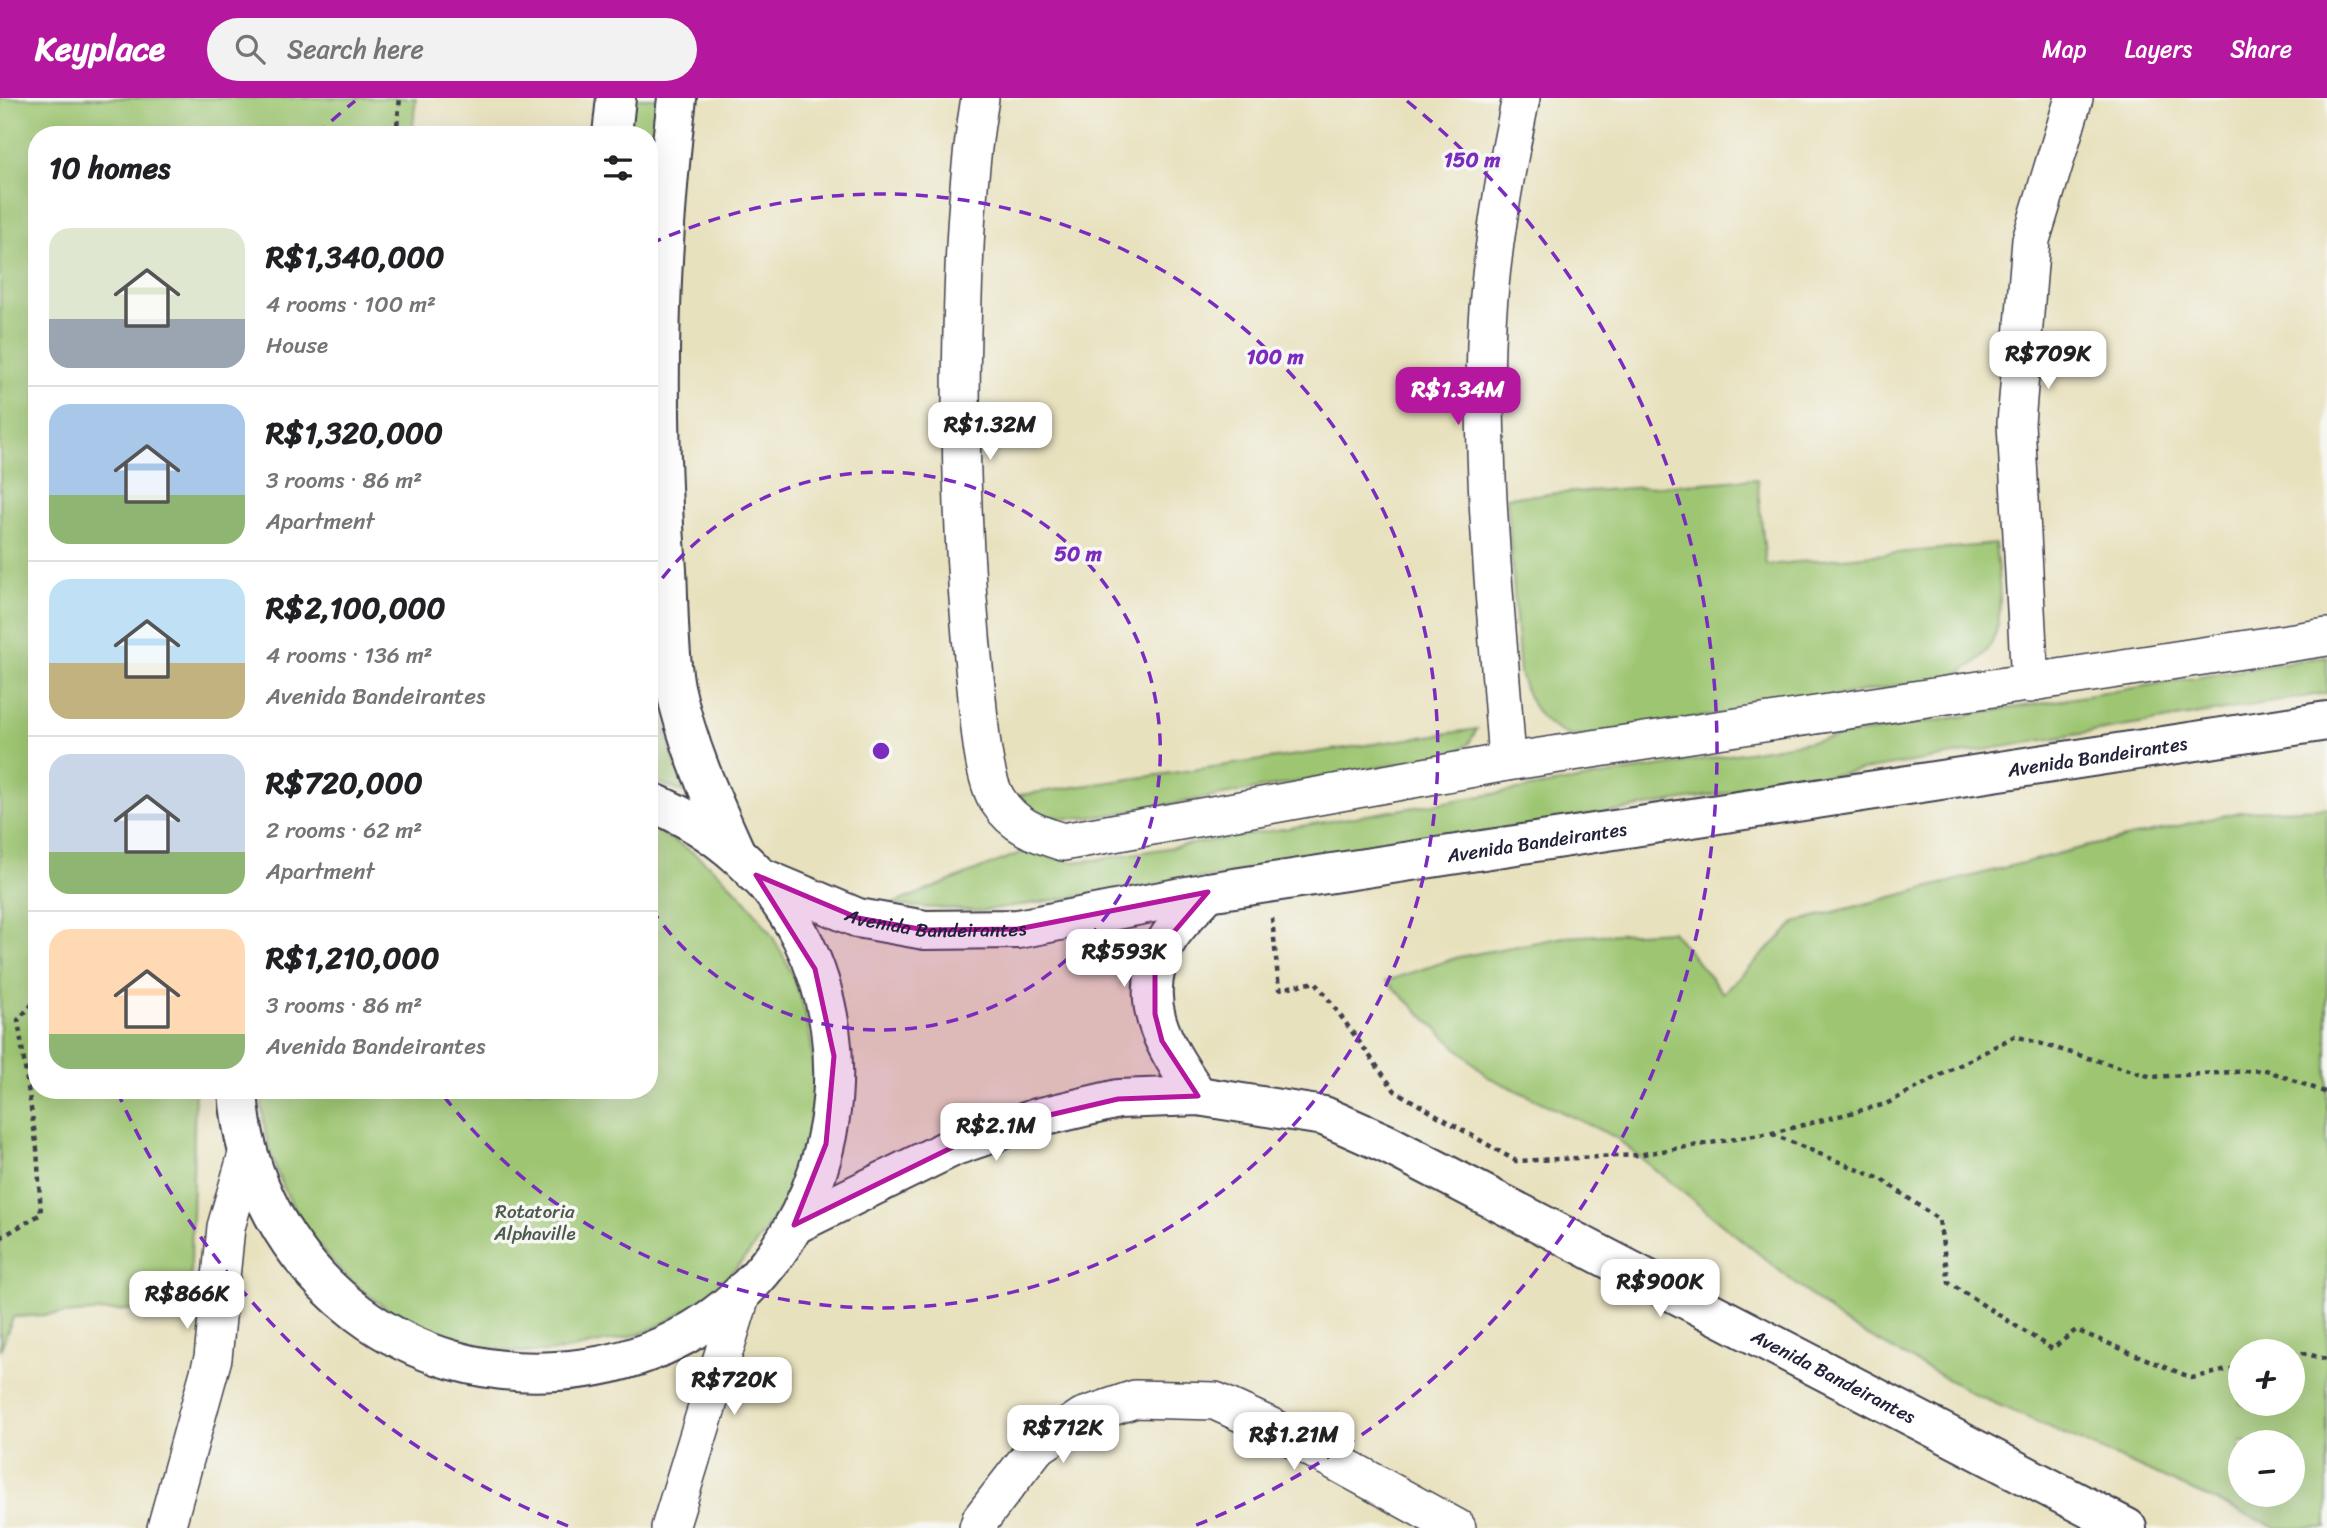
<!DOCTYPE html>
<meta charset="utf-8">
<style>
:root{--surface:#fff;--page:#f2f2f2;--text:#202124;--muted:#757577;--line:#e0e0e0;--accent:#b5179e}
body{margin:0;font-family:Sriracha,sans-serif;background:var(--page);color:var(--text);height:100vh;display:flex;flex-direction:column;font-size:26px;white-space:nowrap}
*{box-sizing:border-box;margin:0}
p{font-size:23px;color:var(--muted)}
.icon{flex:none;width:38px;height:38px;fill:none;stroke:currentColor;stroke-width:2;stroke-linecap:round;stroke-linejoin:round}
.map{position:relative;flex:1;overflow:hidden}
.side{position:absolute;left:28px;top:28px;width:630px;height:973px;display:flex;flex-direction:column;background:var(--surface);border-radius:28px;box-shadow:0 7px 28px #0002}
.side>*{flex:none}
.fabs{position:absolute;left:2228px;top:1241px;display:grid;gap:14px}
.fabs a{display:grid;place-items:center;width:77px;height:77px;border-radius:50%;background:var(--surface);box-shadow:0 7px 28px #0002;font-size:35px}
.price{position:absolute;translate:-50% -60px;padding:0 16px;border-radius:14px;background:#fff;color:#222;font-size:23px;line-height:46px;filter:drop-shadow(0 2px 4px #0008)}
.price::after{content:'';position:absolute;left:50%;top:42px;width:21px;height:16px;margin-left:-10px;background:inherit;clip-path:polygon(0 0,100% 0,50% 100%)}
.price.on{background:var(--accent);color:#fff}
ul{padding:0;list-style:none}
li{display:flex;align-items:center;gap:21px;height:175px;padding:0 21px}
li+li{border-top:2px solid var(--line)}
li span{display:grid;place-items:center;flex:none;width:196px;height:140px;border-radius:21px;color:#555}
li>.icon{margin-inline-start:auto}
span .icon{width:84px;height:84px;fill:#fffc;stroke-width:1}
li b{font-size:30px}
h2{display:flex;justify-content:space-between;align-items:center;height:84px;padding:0 21px;font-size:30px}
header{display:flex;align-items:center;gap:42px;box-sizing:border-box;height:98px;padding:0 35px;background:var(--accent);color:#fff}
header strong{font-size:33px}
nav{display:flex;gap:38px;margin-inline-start:auto;font-size:24px}
.search{width:490px;height:63px;background:var(--page);display:flex;align-items:center;gap:18px;box-sizing:border-box;padding:0 24px;border-radius:38px;color:var(--muted);font-size:26px}
.map>svg:first-child{display:block}
.green{fill:#9ec672;stroke:#607456;stroke-width:2;fill-rule:evenodd}
.lines{fill:none;stroke-linecap:round;stroke-linejoin:round}
.minor-casing{stroke:#403f4e;stroke-width:40}
.tertiary-casing{stroke:#403f4e;stroke-width:42}
.path{stroke:#403f4e;stroke-width:4.5;stroke-dasharray:5 5;stroke-linecap:butt}
.minor{stroke:#fff;stroke-width:37}
.tertiary{stroke:#fff;stroke-width:38}
.marked{fill:#b5179e;fill-opacity:0.2;stroke:#b5179e;stroke-width:5;stroke-linejoin:round}
.ring{fill:none;stroke:#7b2cbf;stroke-width:3.5;stroke-dasharray:12 9}
.labels{text-anchor:middle;dominant-baseline:central;stroke-width:7;stroke-linejoin:round;paint-order:stroke}
.street-label{font-size:19px;fill:#22223b;stroke:#f6f6f2}
.park-label{font-size:19px;fill:#4d5b4e;stroke:#f6f6f2}
.centre{fill:#7b2cbf;stroke:#f6f6f2;stroke-width:3.5}
.ring-label{font-size:21px;text-anchor:middle;font-weight:bold;fill:#7b2cbf;stroke:#f6f6f2;stroke-width:7;stroke-linejoin:round;paint-order:stroke}
</style>
<header>
<strong>Keyplace</strong>
<div class="search"><svg class="icon" aria-label="search" viewBox="0 0 24 24"><circle cx="10" cy="10" r="6"/><path d="M15 15l6 6"/></svg>Search here</div>
<nav><a>Map</a><a>Layers</a><a>Share</a></nav>
</header>
<div class="map">
<svg width="2327" height="1430" viewBox="0 0 2327 1430">
<rect width="100%" height="100%" fill="#f6f6f2"/>
<filter id="ink" filterUnits="userSpaceOnUse"><feTurbulence type="fractalNoise" baseFrequency=".0143" numOctaves="2"/><feDisplacementMap in="SourceGraphic" scale="14" xChannelSelector="R" yChannelSelector="G"/><feConvolveMatrix kernelMatrix="1 2 1 2 8 2 1 2 1" color-interpolation-filters="sRGB"/></filter>
<filter id="wash" filterUnits="userSpaceOnUse"><feTurbulence type="fractalNoise" baseFrequency=".00686" numOctaves="4" result="noise"/><feDisplacementMap in="SourceGraphic" scale="28" xChannelSelector="R" yChannelSelector="G"/><feGaussianBlur stdDeviation="1.57" result="paint"/><feColorMatrix in="noise" values="0 0 0 0 0 0 0 0 0 0 0 0 0 0 0 0 0 1.4 0 .05"/><feComposite in="paint" operator="in"/></filter>
<g filter="url(#wash)">
<rect width="100%" height="100%" fill="#e8e1bd"/>
<path class="green" d="M 0,0 L 416,0 L 412,37 L 37,37 L 37,992 L 195,992 L 190,1208 L 13,1219 L 0,1253 Z
M 633,0 L 660,0 L 649,87 L 649,37 L 627,37 Z
M 1757,381 L 1766,467 L 1995,446 C 2001,503 2013,557 1946,580 L 1576,639 C 1542,631 1529,606 1520,575 L 1507,399 Z
M 649,492 C 654,564 656,625 686,692 L 683,694 L 649,681 Z
M 2327,558 L 2327,595 L 1291,767 L 981,813 L 890,807 L 1025,753 L 1072,764 L 1095,762 Z
M 1477,631 L 1469,645 L 1456,656 L 1109,717 C 1066,722 1048,725 1013,698 Z
M 2327,710 L 2327,1430 L 2277,1430 L 1976,1297 L 1844,1225 L 1615,1039 L 1488,979 L 1386,883 L 1459,859 L 1564,839 L 1672,833 L 1723,895 L 1796,824 L 2072,752 L 2244,713 ZM 2240,1253 L 2292,1253 L 2292,1306 L 2240,1306 ZM 2240,1344 L 2292,1344 L 2292,1396 L 2240,1396 Z
M 649,729 C 806,805 866,994 761,1139 C 732,1180 691,1216 644,1234 C 626,1241 605,1243 586,1248 C 509,1266 428,1245 366,1195 C 304,1146 263,1071 261,992 L 649,992 Z"/>
</g>
<g filter="url(#ink)">
<g class="lines">
<g class="minor-casing">
<path id="minor" d="M 980,0 C 967,77 964,155 962,233 C 959,352 963,470 976,589 C 979,618 982,679 998,703 C 1014,728 1037,736 1063,744 L 1507,664 L 2327,539
M 2030,586 L 2016,325 L 2031,142 L 2074,0
M 1507,664 C 1498,526 1481,385 1486,246 C 1489,162 1504,82 1521,0
M 166,1430 L 213,1260 L 226,1129 L 248,1053
M 670,1430 L 743,1192
M 978,1430 L 981,1421 L 1036,1350 L 1082,1319 L 1135,1301 L 1215,1303 L 1276,1331 L 1457,1430"/>
</g>
<g class="tertiary-casing">
<g id="tertiary">
<path d="M 677,0 C 658,156 655,316 667,472 C 669,510 668,551 675,589 C 687,646 711,700 735,753"/>
<path d="M 612,37 L 616,0"/>
<path id="s1" d="M 756,777 L 858,820 L 925,832 L 1018,831 L 1208,794 L 2327,623"/>
<path d="M 238,992 C 243,1081 288,1162 358,1215 C 415,1258 486,1278 557,1273 C 869,1255 940,821 649,703"/>
<path d="M 1198,998 C 1165,948 1134,905 1166,844 C 1176,826 1195,809 1208,794"/>
<path id="s2" d="M 794,1127 L 955,1048 L 1037,1020 L 1118,1001 L 1198,998 L 1324,1018 L 1387,1046 L 2127,1430"/>
</g>
</g>
<path class="path" d="M 396,37 L 400,0
M 1272,820 L 1279,891 L 1316,884 L 1395,993 L 1516,1063 L 1637,1057 L 1772,1035 L 1886,1006 L 2015,938 L 2152,979 L 2266,972 L 2327,995
M 1772,1036 L 1883,1082 L 1939,1122 L 1949,1185 L 2052,1251 L 2076,1232 L 2192,1280 L 2240,1269
M 0,1140 L 41,1116 L 37,1051 L 18,922 L 37,901
M 2292,1257 L 2302,1255 L 2327,1261"/>
<use href="#minor" class="minor"/>
<use href="#tertiary" class="tertiary"/>
</g>
</g>
<path class="marked" d="M 756,777 L 858,820 L 925,832 L 1018,831 L 1208,794 L 1167,842 L 1155,873 L 1155,916 L 1162,943 L 1198,998 L 1118,1001 L 1037,1020 L 955,1048 L 794,1127 L 826,1046 L 834,958 L 815,871 Z"/>
<g class="ring">
<path d="M650 497A279 279 0 1 1 650 809"/>
<path d="M650 146A557 557 0 1 1 442 996"/>
<path d="M568 1428A836 836 0 0 1 117 993M316 37A836 836 0 0 1 355 3M1407 3A836 836 0 0 1 1194 1428"/>
</g>
<g class="labels">
<g class="street-label">
<text stroke="none"><textPath href="#s1" startOffset="1365">Avenida Bandeirantes</textPath></text>
<text stroke="none"><textPath href="#s1" startOffset="798">Avenida Bandeirantes</textPath></text>
<text stroke="none"><textPath href="#s1" startOffset="189">Avenida Bandeirantes</textPath></text>
<text stroke="none"><textPath href="#s2" startOffset="1129">Avenida Bandeirantes</textPath></text>
</g>
<g class="park-label">
<text x="535" y="1113">Rotatoria<tspan x="535" dy="22">Alphaville</tspan></text>
</g>
</g>
<circle cx="881" cy="653" r="10" class="centre"/>
<g class="ring-label">
<text x="1472" y="69">150 m</text>
<text x="1275" y="266">100 m</text>
<text x="1078" y="463">50 m</text>
</g>
</svg>
<div class="fabs">
<a>+</a>
<a>−</a>
</div>
<b class="price" style="left:2048px;top:293px">R$709K</b>
<b class="price on" style="left:1458px;top:329px">R$1.34M</b>
<b class="price" style="left:990px;top:364px">R$1.32M</b>
<b class="price" style="left:1124px;top:891px">R$593K</b>
<b class="price" style="left:996px;top:1065px">R$2.1M</b>
<b class="price" style="left:1660px;top:1221px">R$900K</b>
<b class="price" style="left:187px;top:1233px">R$866K</b>
<b class="price" style="left:734px;top:1319px">R$720K</b>
<b class="price" style="left:1063px;top:1367px">R$712K</b>
<b class="price" style="left:1294px;top:1374px">R$1.21M</b>
<section class="side">
<h2>10 homes<svg class="icon" aria-label="filters" viewBox="0 0 24 24"><path d="M4 7h16M4 17h16"/><circle cx="9" cy="7" r="2"/><circle cx="15" cy="17" r="2"/></svg></h2>
<ul>
<li><span style="background:linear-gradient(#dfe7d0 65%,#9aa5b1 0)"><svg class="icon" aria-label="home" viewBox="0 0 24 24"><path d="M3 11l9-7 9 7M6 9v11h12V9"/></svg></span><div><b>R$1,340,000</b><p>4 rooms · 100 m²</p><p>House</p></div></li>
<li><span style="background:linear-gradient(#a9c7e8 65%,#8fb573 0)"><svg class="icon" aria-label="home" viewBox="0 0 24 24"><path d="M3 11l9-7 9 7M6 9v11h12V9"/></svg></span><div><b>R$1,320,000</b><p>3 rooms · 86 m²</p><p>Apartment</p></div></li>
<li><span style="background:linear-gradient(#bfe0f5 60%,#c2b280 0)"><svg class="icon" aria-label="home" viewBox="0 0 24 24"><path d="M3 11l9-7 9 7M6 9v11h12V9"/></svg></span><div><b>R$2,100,000</b><p>4 rooms · 136 m²</p><p>Avenida Bandeirantes</p></div></li>
<li><span style="background:linear-gradient(#c9d6e8 70%,#8fb573 0)"><svg class="icon" aria-label="home" viewBox="0 0 24 24"><path d="M3 11l9-7 9 7M6 9v11h12V9"/></svg></span><div><b>R$720,000</b><p>2 rooms · 62 m²</p><p>Apartment</p></div></li>
<li><span style="background:linear-gradient(#ffd9b3 75%,#8fb573 0)"><svg class="icon" aria-label="home" viewBox="0 0 24 24"><path d="M3 11l9-7 9 7M6 9v11h12V9"/></svg></span><div><b>R$1,210,000</b><p>3 rooms · 86 m²</p><p>Avenida Bandeirantes</p></div></li>
</ul>
</section>
</div>
